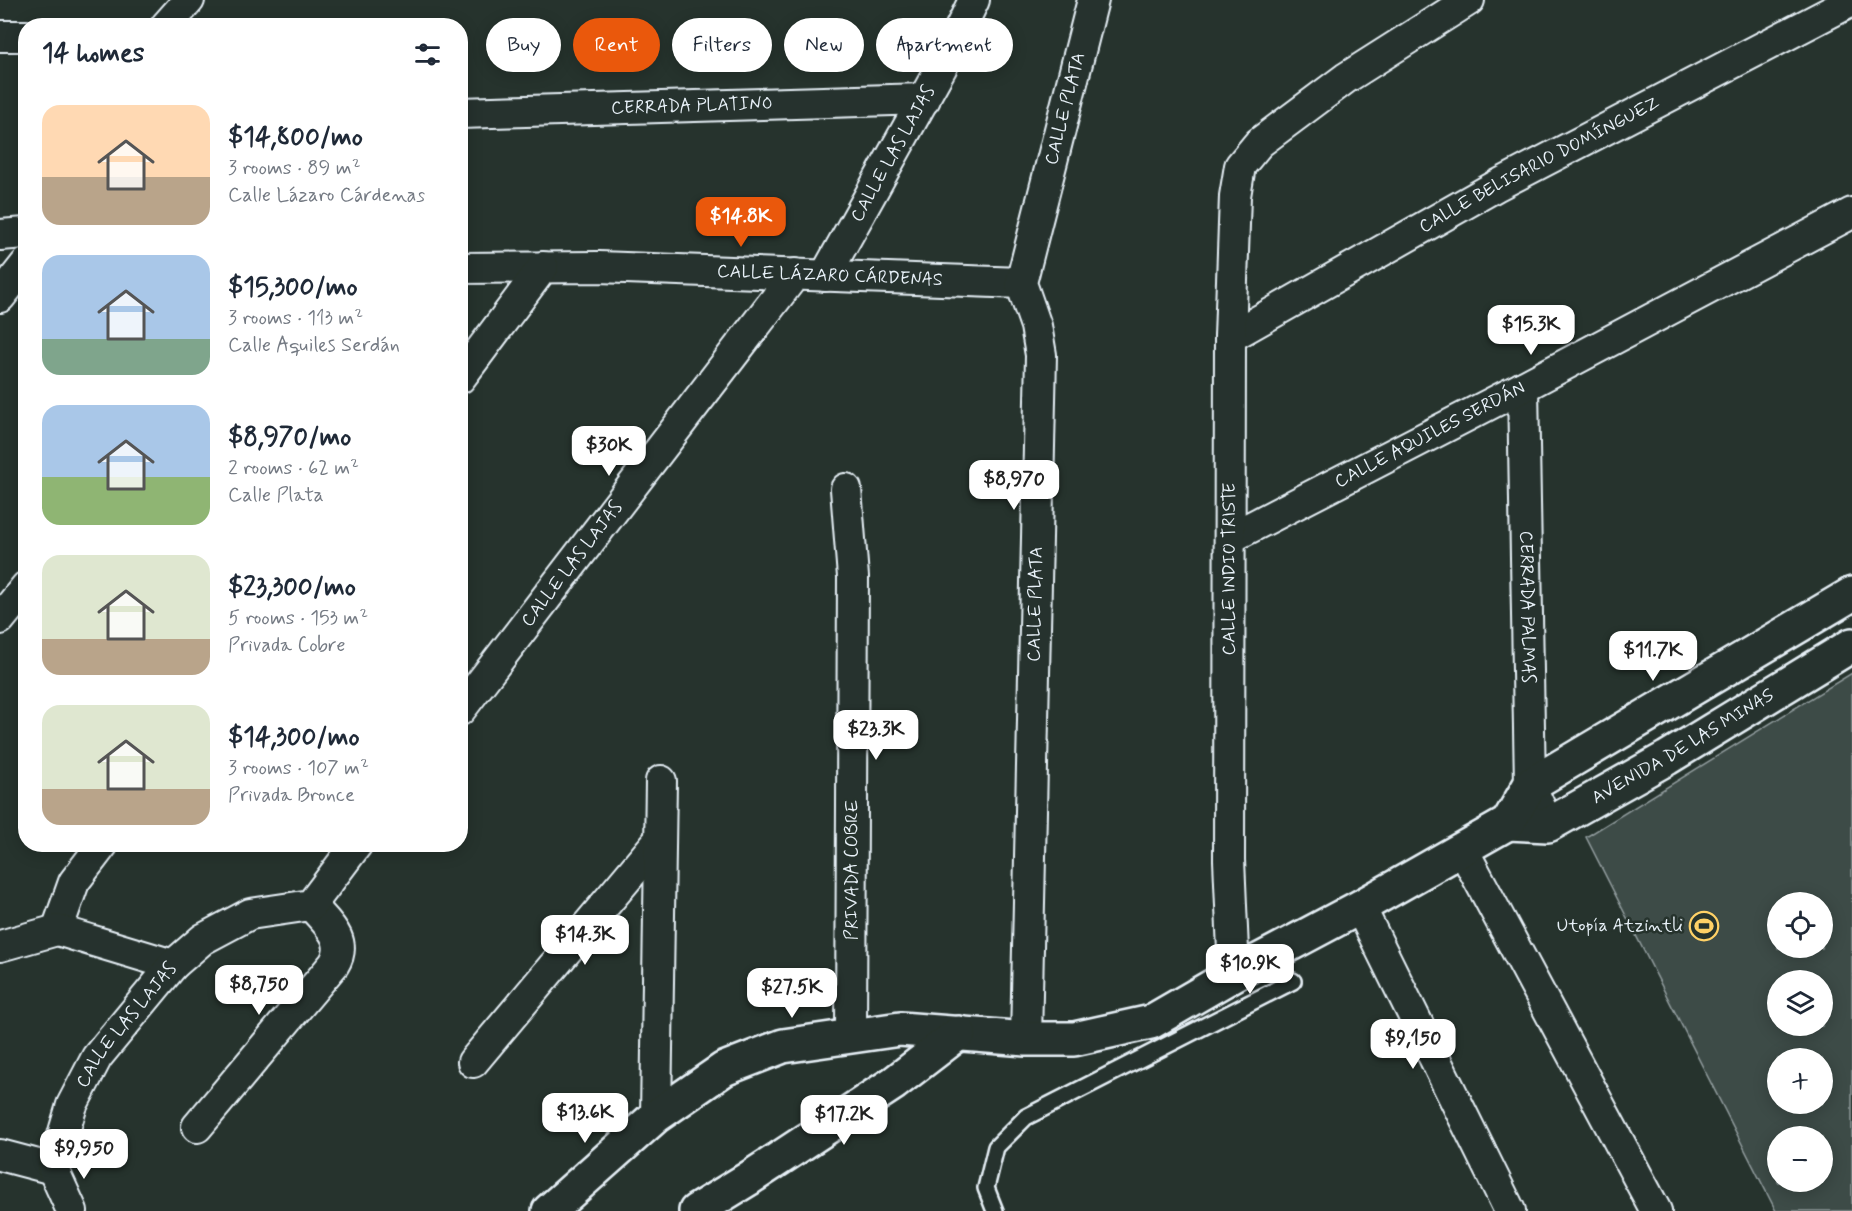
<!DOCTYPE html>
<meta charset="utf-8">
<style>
:root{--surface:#fff;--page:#f6f6f7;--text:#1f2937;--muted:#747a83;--accent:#ea580c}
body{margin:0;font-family:Mynerve,sans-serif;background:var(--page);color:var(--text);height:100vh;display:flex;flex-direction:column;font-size:22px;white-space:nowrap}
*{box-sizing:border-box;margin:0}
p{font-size:20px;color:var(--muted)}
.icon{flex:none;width:33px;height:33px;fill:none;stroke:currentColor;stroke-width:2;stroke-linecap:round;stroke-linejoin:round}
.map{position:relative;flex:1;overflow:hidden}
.drawer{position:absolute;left:18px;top:18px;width:450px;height:834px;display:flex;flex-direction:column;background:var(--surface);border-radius:24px;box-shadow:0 3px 15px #0003}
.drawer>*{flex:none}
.top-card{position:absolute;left:486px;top:18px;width:570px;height:54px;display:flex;gap:12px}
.tools{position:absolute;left:1767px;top:892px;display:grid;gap:12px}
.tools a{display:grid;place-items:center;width:66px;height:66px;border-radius:50%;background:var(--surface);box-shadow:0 3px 15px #0003;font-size:30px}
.price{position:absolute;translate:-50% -51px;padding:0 14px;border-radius:12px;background:#fff;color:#222;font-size:20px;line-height:39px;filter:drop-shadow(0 2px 3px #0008)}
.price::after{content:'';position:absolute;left:50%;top:36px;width:18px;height:14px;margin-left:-9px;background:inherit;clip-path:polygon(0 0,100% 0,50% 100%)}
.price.on{background:var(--accent);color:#fff}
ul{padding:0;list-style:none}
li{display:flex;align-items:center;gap:18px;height:150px;padding:0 24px}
li span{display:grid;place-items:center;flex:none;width:168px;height:120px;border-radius:18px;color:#555}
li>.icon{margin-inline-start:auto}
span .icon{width:72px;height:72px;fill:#fffc;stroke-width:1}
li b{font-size:26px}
h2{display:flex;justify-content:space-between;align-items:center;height:72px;padding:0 24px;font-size:26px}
.chip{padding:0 21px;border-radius:27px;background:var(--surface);box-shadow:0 3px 15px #0003;font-size:21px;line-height:54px}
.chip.on{background:var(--accent);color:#fff}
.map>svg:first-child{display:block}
.green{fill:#3e4b47;stroke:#939ea0;stroke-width:1.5;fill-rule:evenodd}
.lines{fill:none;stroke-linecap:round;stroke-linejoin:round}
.service-casing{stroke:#e8f1f8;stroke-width:20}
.minor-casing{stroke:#e8f1f8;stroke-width:34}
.tertiary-casing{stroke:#e8f1f8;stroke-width:38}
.service{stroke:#26332d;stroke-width:15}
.minor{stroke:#26332d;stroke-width:30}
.tertiary{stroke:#26332d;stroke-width:33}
.labels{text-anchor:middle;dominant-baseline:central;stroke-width:5;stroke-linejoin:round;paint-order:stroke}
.street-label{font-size:18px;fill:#e8f1f8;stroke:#26332d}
.poi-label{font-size:18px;fill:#e8f1f8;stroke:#26332d;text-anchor:end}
</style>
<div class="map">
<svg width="1852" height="1211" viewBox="0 0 1852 1211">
<rect width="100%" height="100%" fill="#26332d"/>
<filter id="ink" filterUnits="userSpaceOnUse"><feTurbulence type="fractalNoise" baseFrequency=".0167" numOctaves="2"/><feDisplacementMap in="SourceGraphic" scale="12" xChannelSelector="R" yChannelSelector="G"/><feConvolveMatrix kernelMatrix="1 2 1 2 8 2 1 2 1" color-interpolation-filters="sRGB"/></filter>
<g filter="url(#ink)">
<path class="green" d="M 1852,673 L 1852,1211 L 1776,1211 L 1586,837 ZM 1778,903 L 1822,903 L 1822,948 L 1778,948 ZM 1778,981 L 1822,981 L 1822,1026 L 1778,1026 ZM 1778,1059 L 1822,1059 L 1822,1104 L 1778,1104 ZM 1778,1137 L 1822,1137 L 1822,1182 L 1778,1182 Z"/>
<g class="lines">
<g class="service-casing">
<path id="service" d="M 995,1211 L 986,1188 L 996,1147 L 1026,1117 L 1293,981"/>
</g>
<g class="minor-casing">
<g id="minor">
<path d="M 166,26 L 189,0"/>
<path d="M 0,36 L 26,36"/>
<path id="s1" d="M 460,113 L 925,99"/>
<path d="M 0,235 L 26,233"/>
<path id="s2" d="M 460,268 L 599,267 L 1021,283"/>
<path id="s3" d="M 825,276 L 941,68 L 974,0"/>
<path d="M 0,297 L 26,264"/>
<path id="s4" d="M 1230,337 L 1496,186 L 1852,1"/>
<path d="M 460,378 L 543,267"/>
<path id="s5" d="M 1523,387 L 1530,785 L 1548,825"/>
<path d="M 846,489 L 853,577 L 851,1035"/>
<path id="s6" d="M 1230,538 L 1523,387 L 1852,213"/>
<path d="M 0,619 L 26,587"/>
<path id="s7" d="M 460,710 L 795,274"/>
<path d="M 1463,850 L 1656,1211"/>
<path d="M 1360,907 L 1510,1211"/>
<path d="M 57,930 L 74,882 L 103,844"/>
<path d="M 0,946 L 57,930 L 173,965"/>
<path id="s8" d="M 1234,974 L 1229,860 L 1230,337 L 1235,196 L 1240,166 L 1259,143 L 1346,78 L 1469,0"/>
<path id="s9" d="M 1026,1039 L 1041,355 L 1036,326 L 1021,283 L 1093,0"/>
<path d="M 473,1062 L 660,839"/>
<path d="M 656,1116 L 661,781"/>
<path d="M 197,1127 L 334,964 C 349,939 326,923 311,905"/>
<path d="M 0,1155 L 53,1169"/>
<path id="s10" d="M 53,1169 L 72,1105 L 97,1057 L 173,965 L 203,939 L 250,914 L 311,905 L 357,844"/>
<path d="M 53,1169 L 72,1211"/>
</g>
</g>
<g class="tertiary-casing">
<g id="tertiary">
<path id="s11" d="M 1508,823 L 1548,825 L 1667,758 L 1852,645"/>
<path d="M 549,1211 L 656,1116 L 724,1069 L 783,1046 L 900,1029 L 1026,1039 L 1074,1039 L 1151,1022 L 1234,974 L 1360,907 L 1508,823 L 1530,785 L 1852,594"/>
<path d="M 696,1211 L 748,1179 L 894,1083 L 959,1033"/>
</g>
</g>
<use href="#service" class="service"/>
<use href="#minor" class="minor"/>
<use href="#tertiary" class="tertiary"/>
</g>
</g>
<defs>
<g id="stadium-ring" transform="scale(1.5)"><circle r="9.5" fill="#26332d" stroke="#ffd166" stroke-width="1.5"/><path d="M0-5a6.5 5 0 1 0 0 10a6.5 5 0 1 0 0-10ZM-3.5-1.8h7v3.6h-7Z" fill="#ffd166"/></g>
</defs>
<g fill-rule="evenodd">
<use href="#stadium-ring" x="1704" y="926"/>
</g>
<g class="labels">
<g class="street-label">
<text stroke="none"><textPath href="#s1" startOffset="232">CERRADA PLATINO</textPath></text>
<text stroke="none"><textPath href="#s9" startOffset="939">CALLE PLATA</textPath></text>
<text stroke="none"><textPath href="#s3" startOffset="140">CALLE LAS LAJAS</textPath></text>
<text stroke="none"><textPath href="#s4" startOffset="354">CALLE BELISARIO DOMÍNGUEZ</textPath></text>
<text stroke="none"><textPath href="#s2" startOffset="370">CALLE LÁZARO CÁRDENAS</textPath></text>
<text stroke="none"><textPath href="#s6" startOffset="225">CALLE AQUILES SERDÁN</textPath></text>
<text stroke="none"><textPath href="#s7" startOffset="184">CALLE LAS LAJAS</textPath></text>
<text stroke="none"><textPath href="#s8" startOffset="405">CALLE INDIO TRISTE</textPath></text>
<text stroke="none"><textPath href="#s9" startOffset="435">CALLE PLATA</textPath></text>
<text stroke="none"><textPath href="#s5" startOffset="220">CERRADA PALMAS</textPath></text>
<text stroke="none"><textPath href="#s11" startOffset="196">AVENIDA DE LAS MINAS</textPath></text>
<text transform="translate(852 870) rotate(-90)">PRIVADA COBRE</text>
<text stroke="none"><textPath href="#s10" startOffset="164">CALLE LAS LAJAS</textPath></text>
</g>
<g class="poi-label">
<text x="1683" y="926">Utopía Atzintli</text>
</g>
</g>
</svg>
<div class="tools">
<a><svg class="icon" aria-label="locate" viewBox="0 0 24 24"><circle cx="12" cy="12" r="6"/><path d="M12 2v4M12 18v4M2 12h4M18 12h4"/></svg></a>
<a><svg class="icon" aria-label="layers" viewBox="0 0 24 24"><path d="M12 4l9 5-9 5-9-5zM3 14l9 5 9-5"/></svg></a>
<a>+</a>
<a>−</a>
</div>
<b class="price on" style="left:741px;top:248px">$14.8K</b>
<b class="price" style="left:1531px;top:356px">$15.3K</b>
<b class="price" style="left:609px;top:477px">$30K</b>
<b class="price" style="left:1014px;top:511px">$8,970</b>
<b class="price" style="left:1653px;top:682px">$11.7K</b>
<b class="price" style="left:876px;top:761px">$23.3K</b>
<b class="price" style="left:585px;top:966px">$14.3K</b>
<b class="price" style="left:1250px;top:995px">$10.9K</b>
<b class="price" style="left:259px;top:1016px">$8,750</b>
<b class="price" style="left:792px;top:1019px">$27.5K</b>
<b class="price" style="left:1413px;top:1070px">$9,150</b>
<b class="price" style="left:585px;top:1144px">$13.6K</b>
<b class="price" style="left:844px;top:1146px">$17.2K</b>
<b class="price" style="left:84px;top:1180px">$9,950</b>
<div class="top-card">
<a class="chip">Buy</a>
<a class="chip on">Rent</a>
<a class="chip">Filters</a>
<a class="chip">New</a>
<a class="chip">Apartment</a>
</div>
<section class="drawer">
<h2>14 homes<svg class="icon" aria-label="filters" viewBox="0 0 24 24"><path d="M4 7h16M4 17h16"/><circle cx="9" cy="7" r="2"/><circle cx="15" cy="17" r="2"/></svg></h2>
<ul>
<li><span style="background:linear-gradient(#ffd9b3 60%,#b9a48a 0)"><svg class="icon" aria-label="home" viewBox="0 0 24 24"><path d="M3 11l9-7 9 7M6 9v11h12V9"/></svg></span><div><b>$14,800/mo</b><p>3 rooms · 89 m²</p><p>Calle Lázaro Cárdenas</p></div></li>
<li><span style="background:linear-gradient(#a9c7e8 70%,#7fa58c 0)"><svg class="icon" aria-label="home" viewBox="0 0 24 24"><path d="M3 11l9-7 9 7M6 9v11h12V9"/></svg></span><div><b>$15,300/mo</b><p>3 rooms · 113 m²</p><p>Calle Aquiles Serdán</p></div></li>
<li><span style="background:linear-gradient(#a9c7e8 60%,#8fb573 0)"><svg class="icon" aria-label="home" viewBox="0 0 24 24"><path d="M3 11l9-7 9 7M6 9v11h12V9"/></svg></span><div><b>$8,970/mo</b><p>2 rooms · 62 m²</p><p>Calle Plata</p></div></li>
<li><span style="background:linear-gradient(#dfe7d0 70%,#b9a48a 0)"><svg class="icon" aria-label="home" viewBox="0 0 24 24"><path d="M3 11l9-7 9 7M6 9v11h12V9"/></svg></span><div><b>$23,300/mo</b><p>5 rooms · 153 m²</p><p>Privada Cobre</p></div></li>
<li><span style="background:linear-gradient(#dfe7d0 70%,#b9a48a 0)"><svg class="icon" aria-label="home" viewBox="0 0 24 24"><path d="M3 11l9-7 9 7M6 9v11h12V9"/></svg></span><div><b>$14,300/mo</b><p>3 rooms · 107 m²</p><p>Privada Bronce</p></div></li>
</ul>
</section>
</div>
